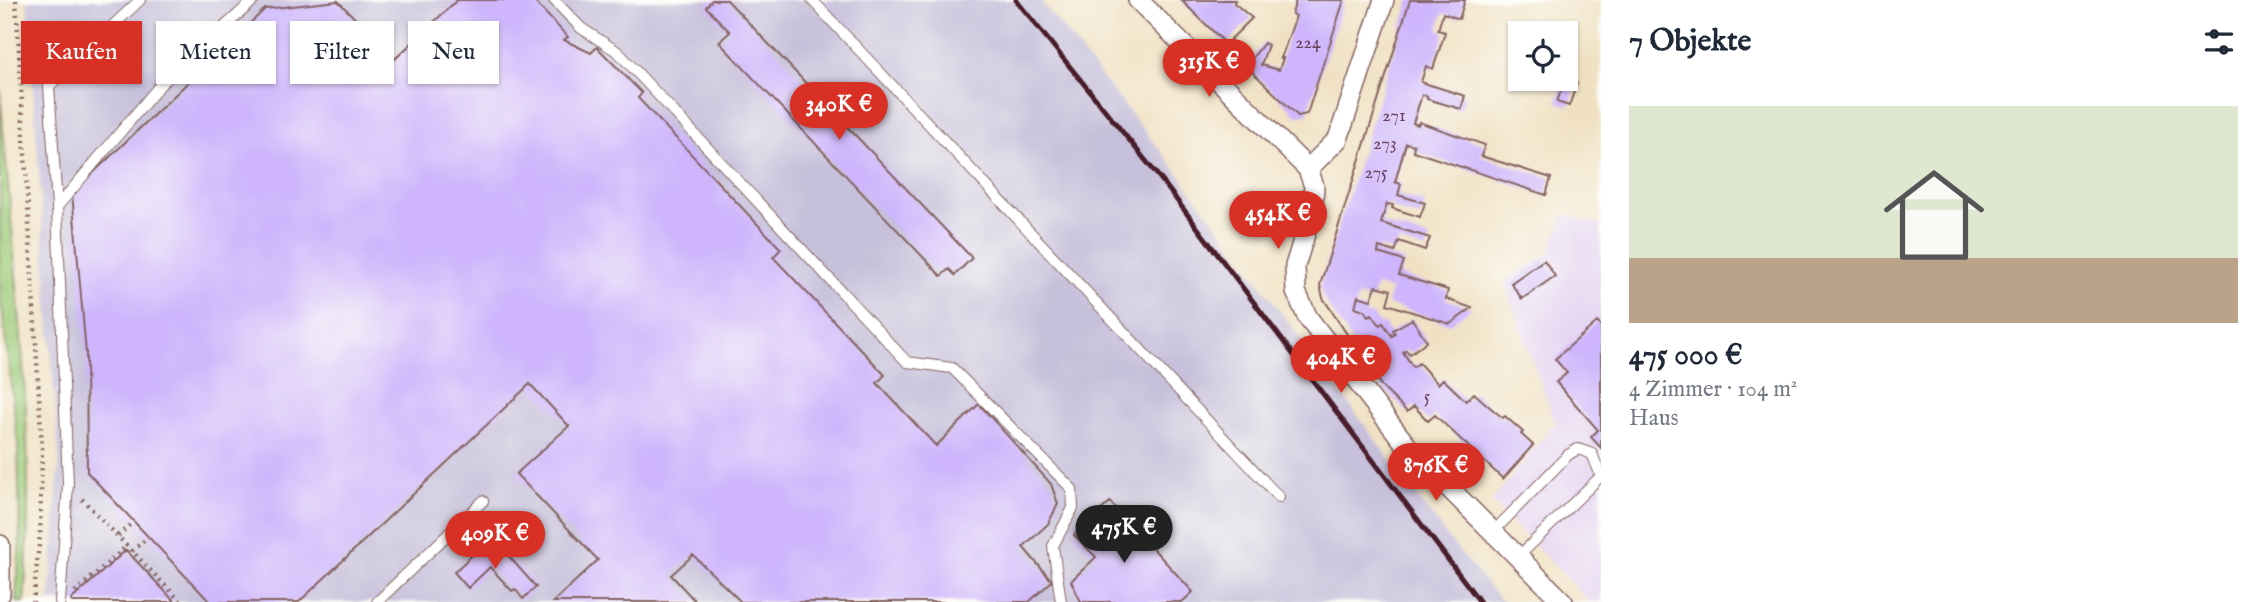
<!DOCTYPE html>
<html lang="de">
<meta charset="utf-8">
<style>
:root{--surface:#fff;--page:#f6f6f7;--text:#1f2937;--muted:#747a83;--line:#e0e1e3;--accent:#d93025}
body{margin:0;font-family:"IM FELL English",serif;background:var(--page);color:var(--text);height:100vh;display:flex;flex-direction:column;font-size:26px;white-space:nowrap}
*{box-sizing:border-box;margin:0}
p{font-size:23px;color:var(--muted)}
.icon{flex:none;width:38px;height:38px;fill:none;stroke:currentColor;stroke-width:2;stroke-linecap:round;stroke-linejoin:round}
.map{position:relative;flex:1;overflow:hidden}
.panel{display:flex;flex-direction:column;background:var(--surface);width:665px}
.panel>*{flex:none}
.guide{position:absolute;left:21px;top:21px;width:665px;height:63px;display:flex;gap:14px}
.controls{position:absolute;left:1508px;top:21px;display:grid;gap:14px}
.controls a{display:grid;place-items:center;width:70px;height:70px;border-radius:0px;background:var(--surface);box-shadow:0 2px 5px #0004;font-size:35px}
.price{position:absolute;translate:-50% -60px;padding:0 16px;border-radius:24px;background:var(--accent);color:#fff;font-size:23px;line-height:46px;filter:drop-shadow(0 2px 4px #0008)}
.price::after{content:'';position:absolute;left:50%;top:42px;width:21px;height:16px;margin-left:-10px;background:inherit;clip-path:polygon(0 0,100% 0,50% 100%)}
.price.on{background:#222;color:#fff}
ul{padding:0;list-style:none}
li{display:grid;align-content:center;gap:14px;height:371px;padding:0 28px}
li+li{border-top:2px solid var(--line)}
li span{display:grid;place-items:center;height:217px;border-radius:0px;color:#555}
li>.icon{margin-inline-start:auto}
span .icon{width:126px;height:126px;fill:#fffc;stroke-width:1}
li b{font-size:30px}
h2{display:flex;justify-content:space-between;align-items:center;height:84px;padding:0 28px;font-size:30px}
.chip{padding:0 24px;border-radius:0px;background:var(--surface);box-shadow:0 2px 5px #0004;font-size:24px;line-height:63px}
.chip.on{background:var(--accent);color:#fff}
main{display:flex;flex:1;min-height:0}
.map>svg:first-child{display:block}
.built{fill:#e4d3f2}
.industrial{fill:#c6c0da}
.green{fill:#9ecc7a;stroke:#747652;stroke-width:2}
.building{fill:#ceb5fc}
.lines{fill:none;stroke-linecap:round;stroke-linejoin:round}
.service-casing{stroke:#846360;stroke-width:12}
.minor-casing{stroke:#846360;stroke-width:22}
.path{stroke:#846360;stroke-width:4.5;stroke-dasharray:2 5;stroke-linecap:butt}
.service{stroke:#fff;stroke-width:10}
.minor{stroke:#fff;stroke-width:19}
.rail{stroke:#4a1f2b;stroke-width:5}
.labels{text-anchor:middle;dominant-baseline:central;stroke-width:6;stroke-linejoin:round;paint-order:stroke}
.number-label{font-size:18px;fill:#6b445f}
</style>
<main>
<div class="map">
<svg width="1601" height="602" viewBox="0 0 1601 602">
<rect width="100%" height="100%" fill="#fdfcf7"/>
<filter id="ink" filterUnits="userSpaceOnUse"><feTurbulence type="fractalNoise" baseFrequency=".0143" numOctaves="2"/><feDisplacementMap in="SourceGraphic" scale="14" xChannelSelector="R" yChannelSelector="G"/><feConvolveMatrix kernelMatrix="1 2 1 2 8 2 1 2 1" color-interpolation-filters="sRGB"/></filter>
<filter id="wash" filterUnits="userSpaceOnUse"><feTurbulence type="fractalNoise" baseFrequency=".00686" numOctaves="4" result="noise"/><feDisplacementMap in="SourceGraphic" scale="28" xChannelSelector="R" yChannelSelector="G"/><feGaussianBlur stdDeviation="1.57" result="paint"/><feColorMatrix in="noise" values="0 0 0 0 0 0 0 0 0 0 0 0 0 0 0 0 0 1.4 0 .05"/><feComposite in="paint" operator="in"/></filter>
<g filter="url(#wash)">
<rect width="100%" height="100%" fill="#f0e1c3"/>
<path class="built" d="M 1565,214 L 1601,225 L 1601,602 L 1590,602 L 1492,501 L 1555,423 L 1504,282 L 1549,253 Z"/>
<path class="industrial" d="M 27,0 L 1040,0 L 1175,169 L 1449,539 L 1502,602 L 50,602 L 59,461 Z"/>
<path class="green" d="M 0,88 C 12,259 38,431 24,602 L 16,602 L 20,541 L 18,444 L 0,293 Z"/>
<g id="blocks">
<path class="building" d="M 457,0 L 533,0 L 568,37 L 564,40 L 591,53 L 597,47 L 642,93 L 638,98 L 781,249 L 773,257 L 885,375 L 877,383 L 936,446 L 979,404 L 1051,484 L 1058,504 L 1048,524 L 1023,547 L 1052,581 L 1029,602 L 741,602 L 693,555 L 671,575 L 696,602 L 553,602 L 598,560 L 516,474 L 569,426 L 530,384 L 299,602 L 210,602 L 87,472 L 86,353 L 72,193 L 265,9 L 338,1 L 395,59 Z
M 712,0 L 727,0 L 972,258 L 955,275 L 949,269 L 941,276 L 719,42 L 730,32 L 706,7 Z
M 1181,0 L 1235,0 L 1234,3 L 1252,18 L 1226,44 Z
M 1296,0 L 1344,0 L 1307,114 L 1298,116 L 1246,66 L 1264,43 L 1268,45 L 1261,65 L 1279,70 L 1283,58 L 1281,58 L 1296,16 L 1292,14 Z
M 1410,0 L 1465,0 L 1459,19 L 1443,13 L 1438,30 L 1445,32 L 1439,51 L 1433,69 L 1426,66 L 1421,82 L 1465,96 L 1461,109 L 1427,99 L 1427,96 L 1422,95 L 1413,123 L 1418,125 L 1419,122 L 1485,145 L 1481,156 L 1551,178 L 1546,195 L 1413,151 L 1414,145 L 1406,143 L 1395,182 L 1401,184 L 1398,195 L 1425,203 L 1420,217 L 1392,208 L 1393,205 L 1387,204 L 1381,223 L 1430,238 L 1425,250 L 1399,241 L 1395,252 L 1379,247 L 1378,253 L 1404,261 L 1399,275 L 1448,290 L 1446,299 L 1472,308 L 1450,324 L 1387,304 L 1391,290 L 1376,286 L 1371,300 L 1358,296 L 1355,307 L 1364,310 L 1368,316 L 1372,314 L 1380,325 L 1383,323 L 1392,336 L 1395,334 L 1393,330 L 1412,319 L 1427,341 L 1410,354 L 1406,350 L 1403,352 L 1413,367 L 1419,363 L 1438,384 L 1443,379 L 1466,401 L 1474,393 L 1492,409 L 1503,418 L 1505,416 L 1523,432 L 1521,434 L 1533,445 L 1503,479 L 1435,415 L 1428,421 L 1414,406 L 1407,412 L 1382,387 L 1323,298 L 1320,285 Z
M 1565,79 L 1577,83 L 1569,106 L 1557,102 Z
M 1544,260 L 1555,276 L 1522,299 L 1511,283 Z
M 1597,322 L 1601,326 L 1601,448 L 1591,437 L 1598,430 L 1556,382 L 1567,373 L 1555,359 Z
M 1110,502 L 1193,592 L 1182,602 L 1081,602 L 1071,581 L 1096,557 L 1074,535 Z
M 483,545 L 498,561 L 506,553 L 536,587 L 523,599 L 515,589 L 512,591 L 490,567 L 468,588 L 454,572 Z
M 126,550 L 175,602 L 72,602 L 71,600 Z"/>
</g>
</g>
<g filter="url(#ink)">
<use href="#blocks" fill-opacity="0" stroke="#846360" stroke-width="2"/>
<g class="lines">
<g class="service-casing">
<path id="service" d="M 554,0 L 581,28 L 618,52 L 907,362 L 952,368 L 1072,489 L 1073,508 L 1053,546 L 1061,602
M 812,0 L 1279,497
M 57,207 L 161,84 L 254,0
M 1493,532 L 1568,455 L 1578,449 L 1592,454 L 1601,476 L 1518,557
M 60,602 L 68,484 L 57,207 L 49,86 L 140,0
M 377,602 L 483,501"/>
</g>
<g class="minor-casing">
<path id="minor" d="M 1138,0 L 1308,169 L 1314,186 L 1313,208 L 1295,266 L 1296,292 L 1308,318 L 1407,446 L 1563,602
M 1308,169 L 1338,139 L 1384,0
M 0,545 L 0,594"/>
</g>
<path class="path" d="M 16,0 L 42,448 L 40,535 L 33,602
M 82,499 L 181,602
M 118,536 L 134,521
M 132,551 L 149,537
M 75,592 L 127,546"/>
<use href="#service" class="service"/>
<use href="#minor" class="minor"/>
<path class="rail" d="M 1016,0 L 1163,182 L 1480,602"/>
</g>
</g>
<g class="labels">
<g class="number-label">
<text x="1308" y="43">224</text>
<text x="1394" y="116">271</text>
<text x="1385" y="144">273</text>
<text x="1376" y="173">275</text>
<text x="1427" y="397">5</text>
</g>
</g>
</svg>
<div class="controls">
<a><svg class="icon" aria-label="locate" viewBox="0 0 24 24"><circle cx="12" cy="12" r="6"/><path d="M12 2v4M12 18v4M2 12h4M18 12h4"/></svg></a>
</div>
<b class="price" style="left:1209px;top:99px">315K €</b>
<b class="price" style="left:839px;top:142px">340K €</b>
<b class="price" style="left:1278px;top:251px">454K €</b>
<b class="price" style="left:1341px;top:395px">404K €</b>
<b class="price" style="left:1436px;top:503px">876K €</b>
<b class="price on" style="left:1124px;top:565px">475K €</b>
<b class="price" style="left:495px;top:571px">409K €</b>
<div class="guide">
<a class="chip on">Kaufen</a>
<a class="chip">Mieten</a>
<a class="chip">Filter</a>
<a class="chip">Neu</a>
</div>
</div>
<section class="panel">
<h2>7 Objekte<svg class="icon" aria-label="filters" viewBox="0 0 24 24"><path d="M4 7h16M4 17h16"/><circle cx="9" cy="7" r="2"/><circle cx="15" cy="17" r="2"/></svg></h2>
<ul>
<li><span style="background:linear-gradient(#dfe7d0 70%,#b9a48a 0)"><svg class="icon" aria-label="home" viewBox="0 0 24 24"><path d="M3 11l9-7 9 7M6 9v11h12V9"/></svg></span><div><b>475 000 €</b><p>4 Zimmer · 104 m²</p><p>Haus</p></div></li>
</ul>
</section>
</main>
